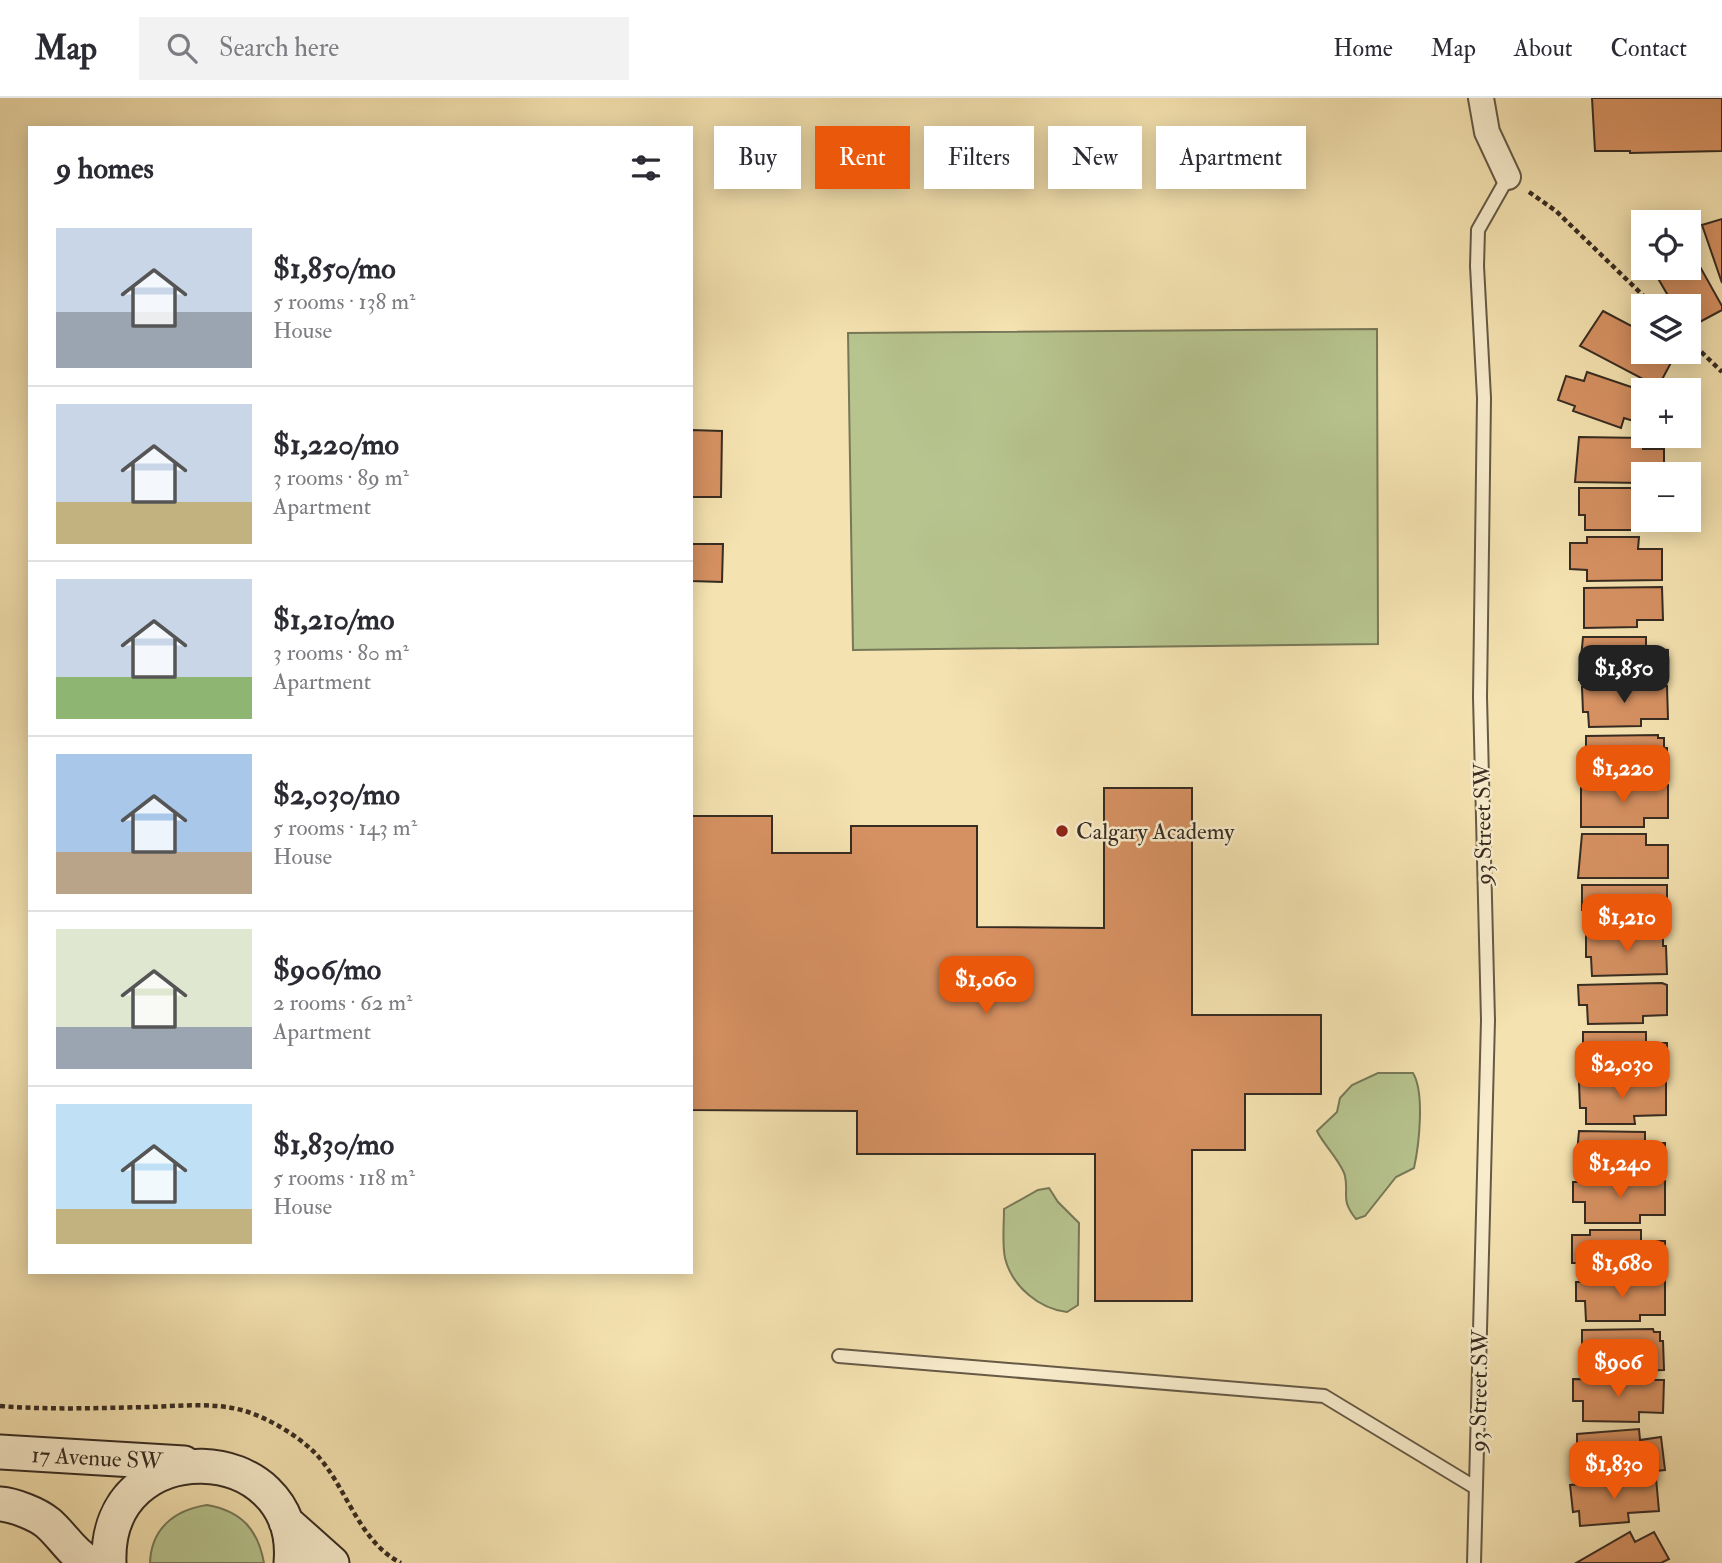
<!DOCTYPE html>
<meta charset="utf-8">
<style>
:root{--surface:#fff;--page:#f2f2f3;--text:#2b2b33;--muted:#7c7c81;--line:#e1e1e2;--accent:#ea580c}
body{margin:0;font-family:"IM FELL Double Pica",serif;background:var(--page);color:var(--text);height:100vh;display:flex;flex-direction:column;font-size:26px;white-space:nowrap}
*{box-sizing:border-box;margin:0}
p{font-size:23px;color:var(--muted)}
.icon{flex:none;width:38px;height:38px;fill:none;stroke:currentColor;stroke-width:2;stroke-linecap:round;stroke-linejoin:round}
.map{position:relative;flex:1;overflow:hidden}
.panel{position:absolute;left:28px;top:28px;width:665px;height:1148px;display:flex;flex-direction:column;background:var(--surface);border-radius:0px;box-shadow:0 4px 18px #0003}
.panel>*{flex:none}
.guide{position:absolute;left:714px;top:28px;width:665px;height:63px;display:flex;gap:14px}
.controls{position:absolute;left:1631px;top:112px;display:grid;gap:14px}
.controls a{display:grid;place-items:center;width:70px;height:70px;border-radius:0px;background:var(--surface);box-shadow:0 4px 18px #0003;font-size:35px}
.price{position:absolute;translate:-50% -60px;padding:0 16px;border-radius:14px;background:var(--accent);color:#fff;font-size:23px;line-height:46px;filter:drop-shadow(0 2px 4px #0008)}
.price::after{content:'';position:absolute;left:50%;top:42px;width:21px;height:16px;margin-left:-10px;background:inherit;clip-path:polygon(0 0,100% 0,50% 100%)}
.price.on{background:#222;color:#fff}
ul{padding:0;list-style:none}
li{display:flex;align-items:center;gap:21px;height:175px;padding:0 28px}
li+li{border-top:2px solid var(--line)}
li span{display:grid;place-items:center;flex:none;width:196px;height:140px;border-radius:0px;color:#555}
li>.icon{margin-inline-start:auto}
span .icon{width:84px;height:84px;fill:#fffc;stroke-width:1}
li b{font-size:30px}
h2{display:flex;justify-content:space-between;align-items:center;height:84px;padding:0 28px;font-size:30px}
.pill{padding:0 24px;border-radius:0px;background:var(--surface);box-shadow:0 4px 18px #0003;font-size:24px;line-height:63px}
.pill.on{background:var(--accent);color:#fff}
header{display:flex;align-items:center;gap:42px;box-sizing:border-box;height:98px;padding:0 35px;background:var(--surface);border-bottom:2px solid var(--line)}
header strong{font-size:33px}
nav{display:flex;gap:38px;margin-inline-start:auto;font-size:24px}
.search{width:490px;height:63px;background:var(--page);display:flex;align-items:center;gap:18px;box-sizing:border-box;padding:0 24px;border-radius:0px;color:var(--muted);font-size:26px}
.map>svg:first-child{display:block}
.green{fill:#b7c48e;stroke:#777858;stroke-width:2}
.building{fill:#d69162;stroke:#372c22;stroke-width:2}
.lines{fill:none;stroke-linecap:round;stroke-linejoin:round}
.service-casing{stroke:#665a46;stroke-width:16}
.minor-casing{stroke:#665a46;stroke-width:28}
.secondary-casing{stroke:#372c22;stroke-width:37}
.path{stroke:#372c22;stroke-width:4.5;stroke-dasharray:5 3.5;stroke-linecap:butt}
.service{stroke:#f8eccc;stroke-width:12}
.minor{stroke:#f8eccc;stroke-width:24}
.secondary{stroke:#f8eccc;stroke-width:33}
.poi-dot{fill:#8f2418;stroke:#f8eccc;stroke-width:2.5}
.labels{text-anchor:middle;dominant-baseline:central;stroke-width:5;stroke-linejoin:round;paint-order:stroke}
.street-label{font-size:23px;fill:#372c22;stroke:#f8eccc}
.poi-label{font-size:23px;fill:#372c22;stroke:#f8eccc;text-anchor:start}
</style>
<header>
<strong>Map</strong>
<div class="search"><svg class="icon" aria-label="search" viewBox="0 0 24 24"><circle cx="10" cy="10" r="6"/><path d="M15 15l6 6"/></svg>Search here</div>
<nav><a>Home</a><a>Map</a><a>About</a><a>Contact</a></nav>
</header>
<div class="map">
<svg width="1722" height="1465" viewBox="0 0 1722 1465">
<rect width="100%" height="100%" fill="#f4e2b0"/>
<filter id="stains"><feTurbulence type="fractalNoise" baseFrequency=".00286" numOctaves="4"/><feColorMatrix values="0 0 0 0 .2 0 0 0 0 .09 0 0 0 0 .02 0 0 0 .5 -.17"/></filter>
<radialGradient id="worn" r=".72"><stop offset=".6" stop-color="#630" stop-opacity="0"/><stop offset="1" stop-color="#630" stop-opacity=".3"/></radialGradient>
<path class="green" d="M 1377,231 L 1378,546 L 853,552 L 848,235 Z
M 1378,975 L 1413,975 C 1425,995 1419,1047 1414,1070 L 1396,1079 L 1365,1118 L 1356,1121 C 1340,1101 1349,1097 1345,1078 C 1342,1065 1323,1046 1317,1033 L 1337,1014 L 1340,1000 L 1352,987 Z
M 1049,1090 L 1058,1104 L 1079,1125 L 1078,1207 L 1067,1214 C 1040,1211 1012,1189 1005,1160 C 1002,1146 1004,1127 1004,1111 L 1038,1092 Z
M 207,1407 C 241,1413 258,1431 264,1465 L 150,1465 C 151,1431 174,1412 207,1407 Z"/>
<path class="building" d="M 1592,0 L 1722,0 L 1722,53 L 1630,55 L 1630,53 L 1595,53 Z
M 1722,121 L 1722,185 L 1702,127 Z
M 1689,149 L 1722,208 L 1722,212 L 1696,226 L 1695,223 L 1689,227 L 1689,208 L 1674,208 L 1652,170 L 1689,170 Z
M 1603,213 L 1643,234 L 1643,254 L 1659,254 L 1673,261 L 1658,289 L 1580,248 Z
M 1587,274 L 1643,293 L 1643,326 L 1624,320 L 1621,330 L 1573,313 L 1575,308 L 1558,302 L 1566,278 L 1584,283 Z
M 691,332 L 722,333 L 721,399 L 691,399 Z
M 1579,339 L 1643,340 L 1643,351 L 1664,351 L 1664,376 L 1643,376 L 1643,385 L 1575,384 Z
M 1579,390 L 1643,390 L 1643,422 L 1665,422 L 1665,424 L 1639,424 L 1639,432 L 1585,432 L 1585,417 L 1579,417 Z
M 1587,439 L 1639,439 L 1638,451 L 1662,451 L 1662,482 L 1587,483 L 1587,472 L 1570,471 L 1570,445 L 1587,445 Z
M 691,446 L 723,446 L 722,484 L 691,483 Z
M 1662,489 L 1663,522 L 1637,522 L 1637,529 L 1584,530 L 1584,490 Z
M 1583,539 L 1646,539 L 1646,550 L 1668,552 L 1668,580 L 1579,582 Z
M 1667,588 L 1668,621 L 1641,621 L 1641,628 L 1589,629 L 1588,614 L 1583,614 L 1582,589 Z
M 1658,637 L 1658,640 L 1664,640 L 1664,650 L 1667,650 L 1667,680 L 1592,680 L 1592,662 L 1586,662 L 1586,638 Z
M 1668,687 L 1668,720 L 1644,720 L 1644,729 L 1581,729 L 1581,688 Z
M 1104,690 L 1192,690 L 1192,917 L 1321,917 L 1321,996 L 1245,996 L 1245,1052 L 1192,1052 L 1192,1203 L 1095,1203 L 1095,1056 L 857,1056 L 857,1013 L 691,1012 L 691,718 L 772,718 L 772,755 L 851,755 L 851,728 L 977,728 L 977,829 L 1104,830 Z
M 1582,736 L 1646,736 L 1646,747 L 1668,747 L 1668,780 L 1578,780 Z
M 1582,787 L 1667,787 L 1667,818 L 1641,818 L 1641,827 L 1589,827 L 1589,812 L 1582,812 Z
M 1657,834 L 1658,837 L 1663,837 L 1663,848 L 1666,848 L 1667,876 L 1592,878 L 1591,859 L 1586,859 L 1586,836 Z
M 1662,885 L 1667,887 L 1667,917 L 1643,918 L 1643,925 L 1588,926 L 1587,907 L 1579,907 L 1578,887 Z
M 1583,934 L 1646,934 L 1646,945 L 1667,945 L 1667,977 L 1580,977 L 1579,956 L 1583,956 Z
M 1579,984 L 1666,984 L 1666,1017 L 1634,1018 L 1635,1026 L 1586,1026 L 1586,1010 L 1580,1010 Z
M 1579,1033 L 1645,1034 L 1645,1045 L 1665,1045 L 1665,1078 L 1575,1078 Z
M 1665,1083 L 1665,1117 L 1640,1117 L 1640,1125 L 1585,1125 L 1585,1104 L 1573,1104 L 1573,1084 Z
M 1590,1132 L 1641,1132 L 1641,1143 L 1665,1143 L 1665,1176 L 1590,1177 L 1590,1165 L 1572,1165 L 1572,1137 L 1590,1137 Z
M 1665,1183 L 1665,1217 L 1640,1217 L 1640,1223 L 1586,1223 L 1585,1203 L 1576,1203 L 1576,1184 Z
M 1653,1231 L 1654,1234 L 1660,1234 L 1660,1243 L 1663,1243 L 1664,1272 L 1587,1274 L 1587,1255 L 1582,1255 L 1582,1232 Z
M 1573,1281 L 1664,1282 L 1663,1315 L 1639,1314 L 1639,1324 L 1583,1323 L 1583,1303 L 1573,1303 Z
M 1639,1331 L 1640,1342 L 1661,1339 L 1665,1372 L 1577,1380 L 1577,1336 Z
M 1656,1380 L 1659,1413 L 1628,1415 L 1629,1424 L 1580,1428 L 1579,1413 L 1573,1414 L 1570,1387 Z
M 1630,1434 L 1635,1444 L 1654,1434 L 1669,1461 L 1661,1465 L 1576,1465 Z"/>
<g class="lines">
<g class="service-casing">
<path id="service" d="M 839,1258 L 1324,1298 L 1476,1390
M 1474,1465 L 1488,922 L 1480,599 L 1484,300 L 1477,168 L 1478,132 L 1508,79"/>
</g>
<g class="minor-casing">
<path id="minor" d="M 1481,0 L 1487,34 L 1508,79"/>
</g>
<g class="secondary-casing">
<path id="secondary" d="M 0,1354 L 184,1365
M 0,1406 C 14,1407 37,1416 48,1425 C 63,1438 71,1454 89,1465
M 286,1424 L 332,1465
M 109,1465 C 104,1332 302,1340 291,1465"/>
</g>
<path class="path" d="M 1529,94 L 1556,113 L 1654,208
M 1689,242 L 1722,274
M 0,1308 C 50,1312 99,1310 149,1309 C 180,1308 215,1304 245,1313 C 268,1320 295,1336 313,1353 C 346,1385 357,1443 401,1465"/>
<use href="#service" class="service"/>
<use href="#minor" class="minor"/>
<use href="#secondary" class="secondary"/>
</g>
<circle class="poi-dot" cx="1062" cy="733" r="7"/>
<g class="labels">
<g class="street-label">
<text transform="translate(1483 726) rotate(-91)">93 Street SW</text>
<text transform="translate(1479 1293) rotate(-89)">93 Street SW</text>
<text transform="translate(97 1360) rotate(3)">17 Avenue SW</text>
</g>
<g class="poi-label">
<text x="1076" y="733">Calgary Academy</text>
</g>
</g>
<rect width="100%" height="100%" filter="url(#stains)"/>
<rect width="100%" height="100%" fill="url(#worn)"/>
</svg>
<div class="controls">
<a><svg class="icon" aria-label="locate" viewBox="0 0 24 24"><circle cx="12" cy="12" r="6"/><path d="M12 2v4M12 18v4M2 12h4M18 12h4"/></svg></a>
<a><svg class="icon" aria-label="layers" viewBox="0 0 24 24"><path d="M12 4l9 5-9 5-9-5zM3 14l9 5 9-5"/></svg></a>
<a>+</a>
<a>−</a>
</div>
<b class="price on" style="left:1624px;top:607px">$1,850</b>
<b class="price" style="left:1623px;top:707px">$1,220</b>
<b class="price" style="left:1627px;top:856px">$1,210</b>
<b class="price" style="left:986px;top:918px">$1,060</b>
<b class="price" style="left:1622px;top:1003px">$2,030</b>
<b class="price" style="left:1620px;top:1102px">$1,240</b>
<b class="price" style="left:1622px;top:1202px">$1,680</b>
<b class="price" style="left:1618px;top:1301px">$906</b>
<b class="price" style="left:1614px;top:1403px">$1,830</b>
<div class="guide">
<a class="pill">Buy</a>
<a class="pill on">Rent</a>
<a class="pill">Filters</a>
<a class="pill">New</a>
<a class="pill">Apartment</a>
</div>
<section class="panel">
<h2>9 homes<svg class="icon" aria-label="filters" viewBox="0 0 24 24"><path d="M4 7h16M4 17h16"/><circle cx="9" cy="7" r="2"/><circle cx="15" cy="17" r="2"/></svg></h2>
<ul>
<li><span style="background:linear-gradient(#c9d6e8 60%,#9aa5b1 0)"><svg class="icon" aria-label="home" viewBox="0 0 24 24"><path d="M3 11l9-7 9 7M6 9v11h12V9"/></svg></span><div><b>$1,850/mo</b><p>5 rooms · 138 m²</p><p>House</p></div></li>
<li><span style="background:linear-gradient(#c9d6e8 70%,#c2b280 0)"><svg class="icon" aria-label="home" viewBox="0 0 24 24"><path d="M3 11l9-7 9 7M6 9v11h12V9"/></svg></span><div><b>$1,220/mo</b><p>3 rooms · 89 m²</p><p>Apartment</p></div></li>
<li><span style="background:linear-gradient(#c9d6e8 70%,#8fb573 0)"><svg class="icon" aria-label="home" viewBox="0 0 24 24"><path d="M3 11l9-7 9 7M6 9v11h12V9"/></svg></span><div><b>$1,210/mo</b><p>3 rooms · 80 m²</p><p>Apartment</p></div></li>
<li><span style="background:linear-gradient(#a9c7e8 70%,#b9a48a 0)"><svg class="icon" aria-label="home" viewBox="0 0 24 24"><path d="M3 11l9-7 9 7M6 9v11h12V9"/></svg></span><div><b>$2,030/mo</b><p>5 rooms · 143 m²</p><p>House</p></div></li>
<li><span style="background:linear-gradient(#dfe7d0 70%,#9aa5b1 0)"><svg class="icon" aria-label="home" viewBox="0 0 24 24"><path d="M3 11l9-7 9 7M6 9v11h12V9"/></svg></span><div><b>$906/mo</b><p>2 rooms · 62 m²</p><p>Apartment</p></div></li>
<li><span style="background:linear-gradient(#bfe0f5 75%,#c2b280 0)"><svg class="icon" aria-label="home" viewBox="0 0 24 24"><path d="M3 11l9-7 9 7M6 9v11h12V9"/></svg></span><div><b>$1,830/mo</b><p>5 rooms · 118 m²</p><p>House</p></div></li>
</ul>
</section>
</div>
